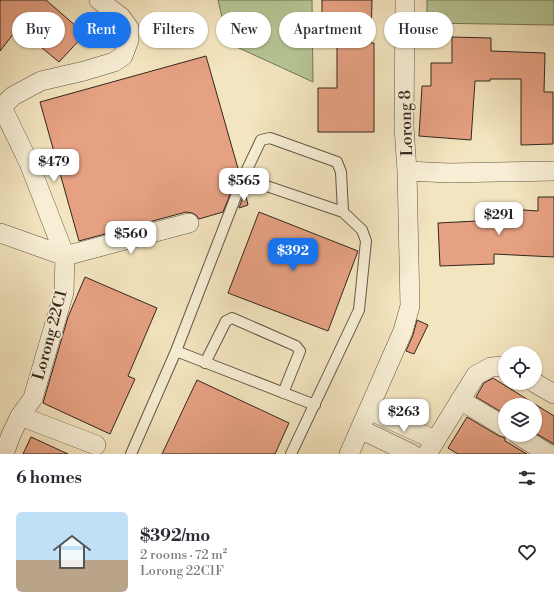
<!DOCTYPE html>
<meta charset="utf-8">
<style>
:root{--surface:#fff;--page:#f7f7f7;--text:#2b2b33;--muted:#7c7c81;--accent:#1a73e8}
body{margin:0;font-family:"Libre Bodoni",serif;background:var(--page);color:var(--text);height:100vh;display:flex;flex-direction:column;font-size:15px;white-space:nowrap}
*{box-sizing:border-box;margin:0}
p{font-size:13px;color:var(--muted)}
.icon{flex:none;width:22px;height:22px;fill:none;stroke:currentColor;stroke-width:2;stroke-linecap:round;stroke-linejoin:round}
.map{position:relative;height:454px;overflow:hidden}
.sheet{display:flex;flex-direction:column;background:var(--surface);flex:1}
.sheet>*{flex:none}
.guide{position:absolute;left:12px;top:12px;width:530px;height:36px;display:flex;gap:8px}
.controls{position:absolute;left:498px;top:346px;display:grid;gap:8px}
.controls a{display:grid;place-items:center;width:44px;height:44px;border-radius:50%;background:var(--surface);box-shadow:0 1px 3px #0004;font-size:20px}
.price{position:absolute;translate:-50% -34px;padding:0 9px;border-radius:8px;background:#fff;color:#222;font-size:13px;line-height:26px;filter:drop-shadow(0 1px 2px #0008)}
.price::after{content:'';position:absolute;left:50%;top:24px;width:12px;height:9px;margin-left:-6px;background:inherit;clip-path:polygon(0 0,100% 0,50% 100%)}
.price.on{background:var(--accent);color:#fff}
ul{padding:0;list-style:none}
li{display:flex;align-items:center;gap:12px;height:100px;padding:0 16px}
li span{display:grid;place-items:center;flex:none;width:112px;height:80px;border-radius:6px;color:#555}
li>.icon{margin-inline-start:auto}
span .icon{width:48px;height:48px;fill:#fffc;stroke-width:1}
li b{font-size:17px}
h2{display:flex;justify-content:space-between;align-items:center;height:48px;padding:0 16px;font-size:17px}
.tag{padding:0 14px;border-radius:18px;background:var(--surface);box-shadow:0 1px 3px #0004;font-size:14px;line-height:36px}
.tag.on{background:var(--accent);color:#fff}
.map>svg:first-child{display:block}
.green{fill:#b6c695;stroke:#74765a}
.building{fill:#e6a183;stroke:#33261e}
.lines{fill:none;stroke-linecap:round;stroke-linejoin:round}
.service-casing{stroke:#635646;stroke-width:12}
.minor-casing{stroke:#635646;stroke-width:20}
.service{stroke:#f7eed5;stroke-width:10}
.minor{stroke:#f7eed5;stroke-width:19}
.labels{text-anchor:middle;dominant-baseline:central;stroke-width:4;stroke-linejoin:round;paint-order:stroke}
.street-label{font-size:16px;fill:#33261e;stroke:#f7eed5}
</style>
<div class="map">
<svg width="554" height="454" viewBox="0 0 554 454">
<rect width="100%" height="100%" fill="#f3e5bf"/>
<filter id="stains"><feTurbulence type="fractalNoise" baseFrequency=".005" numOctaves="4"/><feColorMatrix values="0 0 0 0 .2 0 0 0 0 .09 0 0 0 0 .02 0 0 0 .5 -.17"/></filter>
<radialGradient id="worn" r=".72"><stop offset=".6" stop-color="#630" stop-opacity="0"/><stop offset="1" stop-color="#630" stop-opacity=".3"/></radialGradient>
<path class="green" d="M 218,0 L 312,0 L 313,82 L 228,43 Z
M 427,0 L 554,0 L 554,25 L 427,23 Z"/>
<path class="building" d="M 0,0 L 46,0 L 85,34 L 59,62 L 18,28 L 0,51 Z
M 322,0 L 372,0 L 371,43 L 374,43 L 374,132 L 318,132 L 318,88 L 337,88 L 337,32 L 322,32 Z
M 452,37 L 491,38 L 491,51 L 545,53 L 544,92 L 553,92 L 553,144 L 521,145 L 521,79 L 490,79 L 490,81 L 475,81 L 471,140 L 419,136 L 422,86 L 431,86 L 431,63 L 452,63 Z
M 206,56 L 239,172 L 223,212 L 199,219 L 196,215 L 192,213 L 186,212 L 79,241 L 40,102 Z
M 245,192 L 248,205 L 239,208 Z
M 538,197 L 554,197 L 554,257 L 494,254 L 494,264 L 440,266 L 438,223 L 497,220 L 496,208 L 538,211 Z
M 259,212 L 358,251 L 328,331 L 228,293 Z
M 85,277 L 157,308 L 128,376 L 135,379 L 110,434 L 43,403 L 68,317 Z
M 417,320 L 428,325 L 414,354 L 406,351 L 413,335 Z
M 493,378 L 554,416 L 554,444 L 535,433 L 535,405 L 505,405 L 505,414 L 476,397 L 484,383 Z
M 197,380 L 289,423 L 275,454 L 162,454 Z
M 467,417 L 499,436 L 505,438 L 505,441 L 527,454 L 458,454 L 448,448 Z
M 31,437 L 68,454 L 23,454 Z"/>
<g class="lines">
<g class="service-casing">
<path id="service" d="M 243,178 L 343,212 L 362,230 L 366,241 L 359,310 L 291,454
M 176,351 L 315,405
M 205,363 L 226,321 L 232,318 L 296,346 L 300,351 L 283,393
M 131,454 L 176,351 L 243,178 L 261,140 L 270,138 L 337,162 L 341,172 L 343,212"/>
</g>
<g class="minor-casing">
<path id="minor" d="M 405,0 L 404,127 L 407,171 L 449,173 L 554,171
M 0,233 L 65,256 L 189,223
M 535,383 L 554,394
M 460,400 L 505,427
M 369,410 L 435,440
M 20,416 L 96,445
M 360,429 L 412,454
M 518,435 L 549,454
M 4,454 L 11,435 L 20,416 L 33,398 L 64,292 L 65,256 L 29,163 L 2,107 L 13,96 L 41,81 L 84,71 L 114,62 L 123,56 L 129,40 L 129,28 L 121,17 L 99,0
M 349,454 L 403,331 L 410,306 L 407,171
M 427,454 L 476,375 L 491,367 L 505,366"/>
</g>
<use href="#service" class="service"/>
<use href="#minor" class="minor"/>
</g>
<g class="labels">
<g class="street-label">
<text transform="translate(406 123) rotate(-92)">Lorong 8</text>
<text transform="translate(50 335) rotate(-75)">Lorong 22C1</text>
</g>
</g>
<rect width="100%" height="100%" filter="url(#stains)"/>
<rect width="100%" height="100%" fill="url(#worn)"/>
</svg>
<div class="controls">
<a><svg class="icon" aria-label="locate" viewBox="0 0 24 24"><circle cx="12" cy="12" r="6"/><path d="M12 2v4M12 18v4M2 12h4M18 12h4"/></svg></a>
<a><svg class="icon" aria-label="layers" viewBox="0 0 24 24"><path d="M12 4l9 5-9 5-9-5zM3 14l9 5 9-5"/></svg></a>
</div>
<b class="price" style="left:54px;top:183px">$479</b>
<b class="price" style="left:244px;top:202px">$565</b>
<b class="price" style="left:499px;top:236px">$291</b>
<b class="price" style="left:131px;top:255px">$560</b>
<b class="price on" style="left:293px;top:272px">$392</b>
<b class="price" style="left:404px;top:433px">$263</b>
<div class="guide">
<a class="tag">Buy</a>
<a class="tag on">Rent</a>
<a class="tag">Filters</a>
<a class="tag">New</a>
<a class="tag">Apartment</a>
<a class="tag">House</a>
</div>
</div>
<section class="sheet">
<h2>6 homes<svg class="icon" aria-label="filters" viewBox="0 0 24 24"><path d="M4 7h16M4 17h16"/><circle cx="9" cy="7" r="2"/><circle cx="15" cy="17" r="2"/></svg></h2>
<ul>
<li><span style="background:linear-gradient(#bfe0f5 60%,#b9a48a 0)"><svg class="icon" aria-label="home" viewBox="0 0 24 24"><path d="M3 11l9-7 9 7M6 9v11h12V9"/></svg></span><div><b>$392/mo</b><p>2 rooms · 72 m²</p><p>Lorong 22C1F</p></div><svg class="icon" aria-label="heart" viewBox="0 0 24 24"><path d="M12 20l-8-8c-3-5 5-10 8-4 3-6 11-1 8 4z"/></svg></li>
</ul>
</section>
